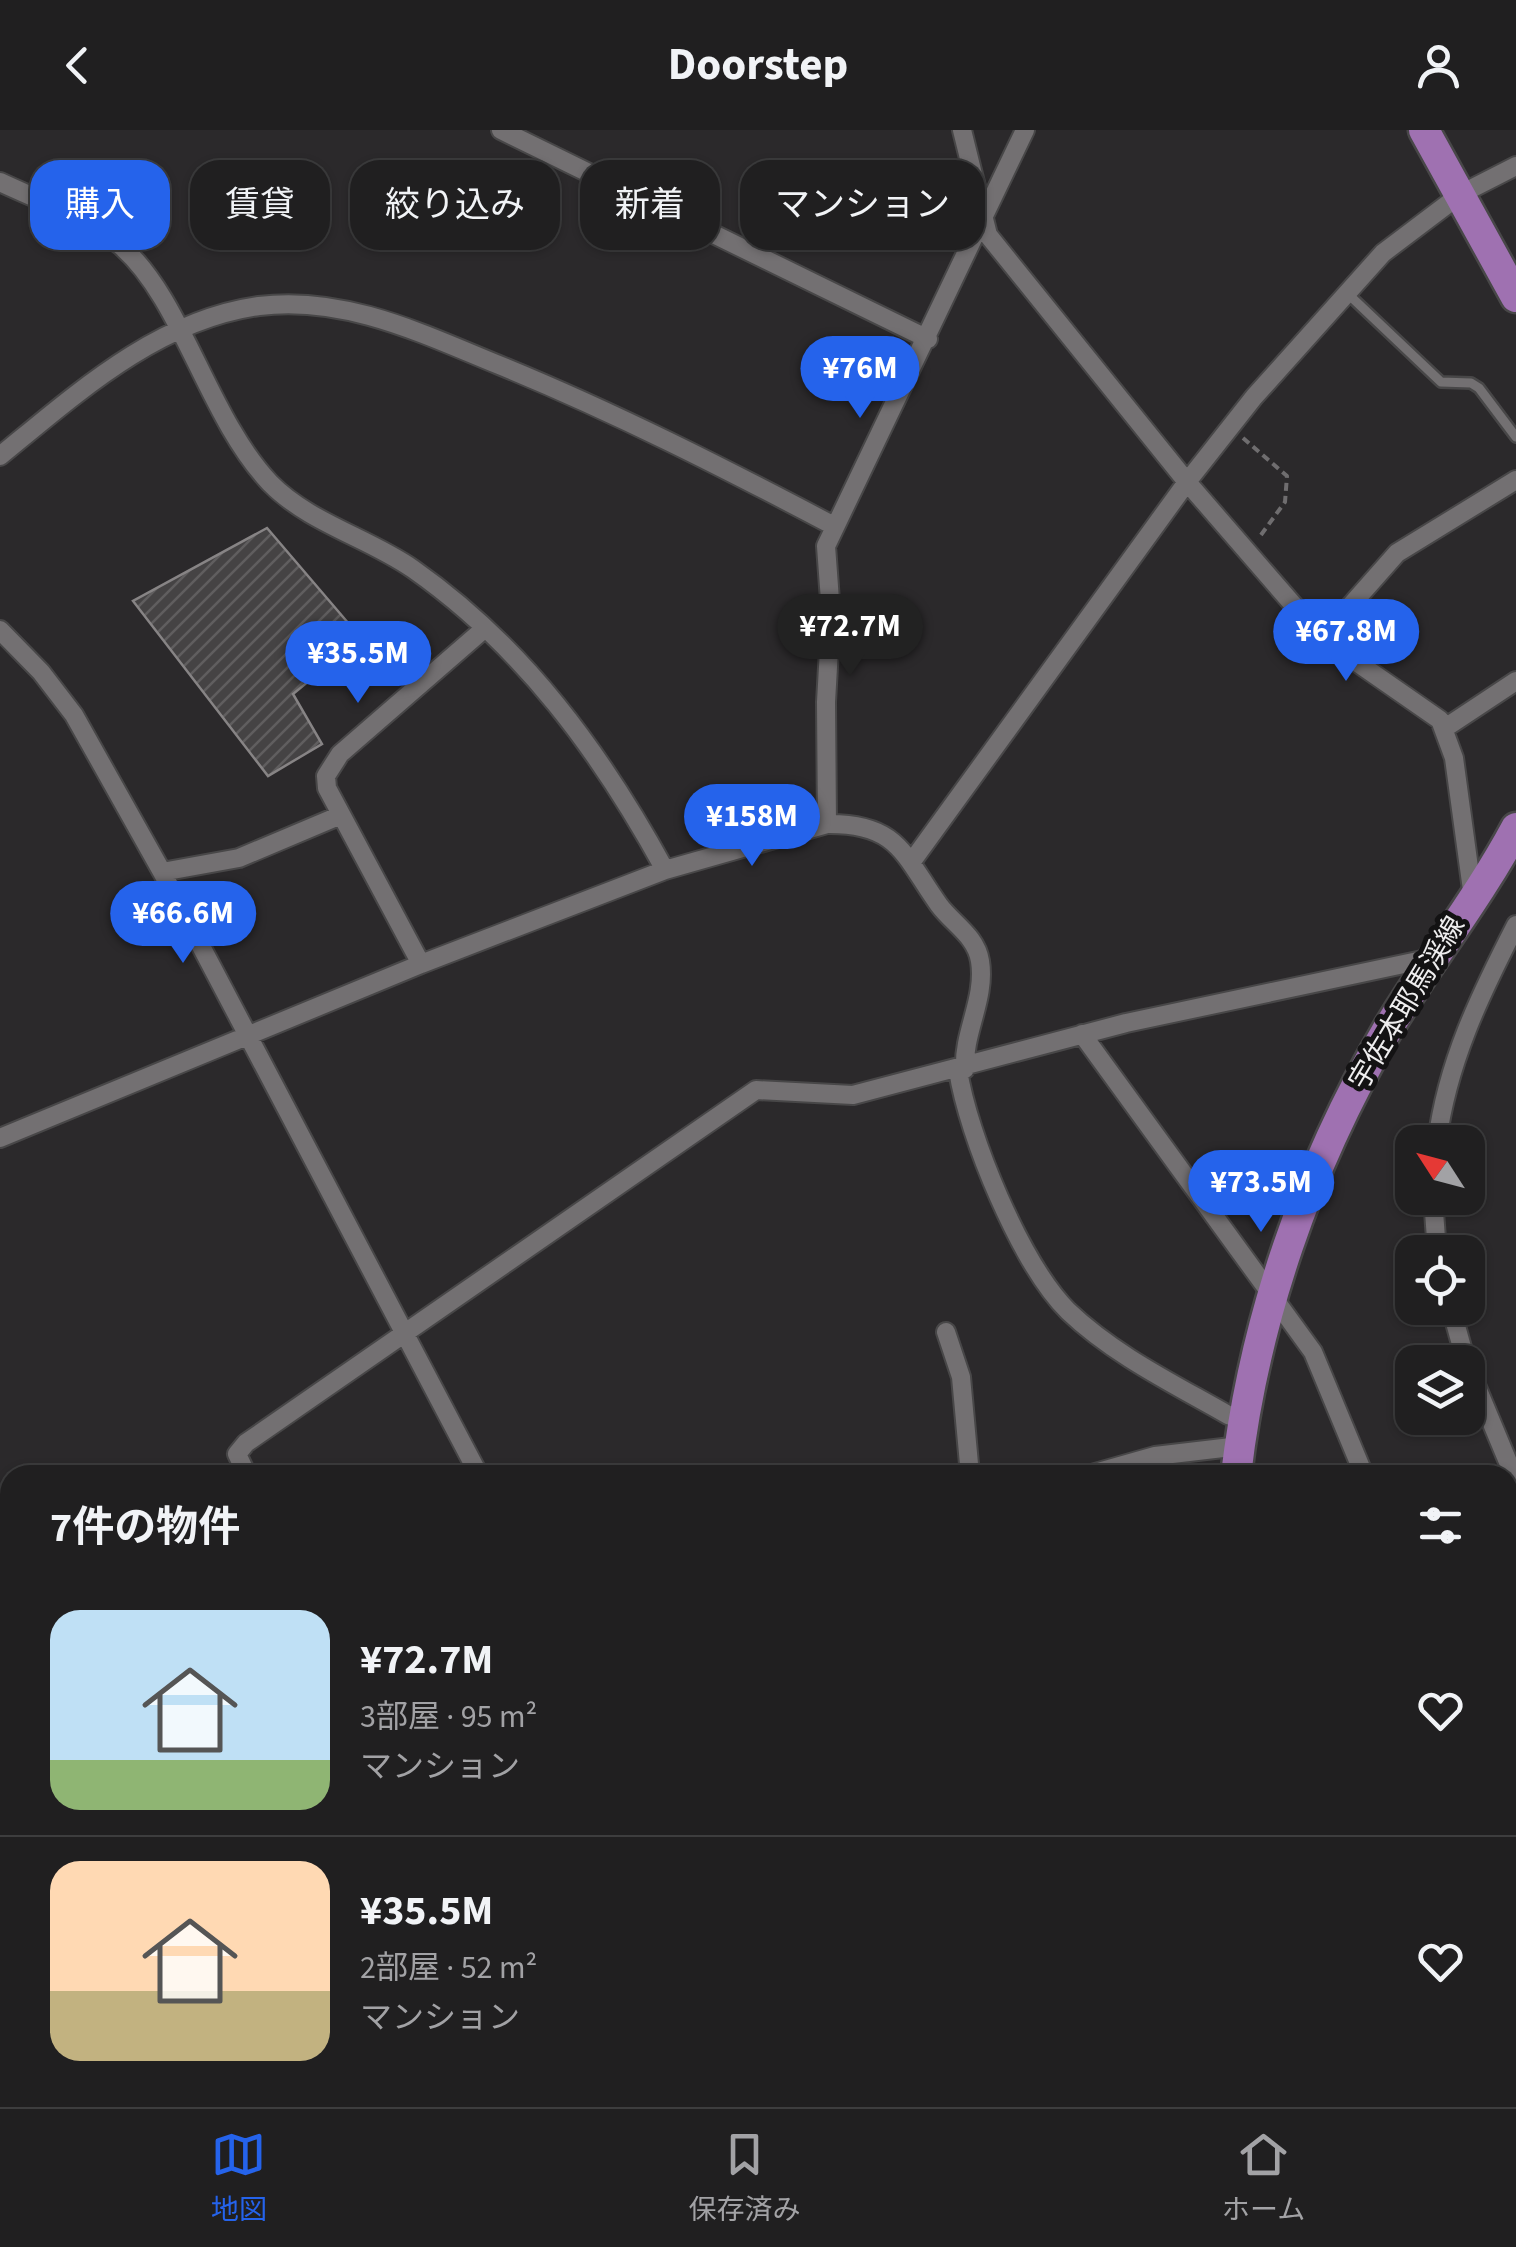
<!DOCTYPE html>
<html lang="ja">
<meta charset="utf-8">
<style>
:root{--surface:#201f20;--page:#2d2c2d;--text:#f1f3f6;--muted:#a2a2a5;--line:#3d3d3e;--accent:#2563eb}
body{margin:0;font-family:"Source Sans 3","Noto Sans JP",sans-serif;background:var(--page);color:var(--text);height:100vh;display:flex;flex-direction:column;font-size:38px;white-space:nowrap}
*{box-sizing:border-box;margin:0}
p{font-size:32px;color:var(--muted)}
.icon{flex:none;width:55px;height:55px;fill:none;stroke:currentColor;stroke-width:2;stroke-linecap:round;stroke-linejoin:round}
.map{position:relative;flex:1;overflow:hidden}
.panel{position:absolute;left:0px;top:1335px;width:1518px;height:642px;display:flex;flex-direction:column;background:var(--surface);border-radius:30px 30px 0 0;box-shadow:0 2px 8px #0004,0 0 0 2px var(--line)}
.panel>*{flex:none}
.hud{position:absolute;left:30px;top:30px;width:1000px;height:90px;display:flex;gap:20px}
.needle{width:65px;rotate:306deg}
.tools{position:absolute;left:1395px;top:995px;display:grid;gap:20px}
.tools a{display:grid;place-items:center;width:90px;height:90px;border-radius:20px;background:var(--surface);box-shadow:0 2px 8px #0004,0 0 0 2px var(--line);font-size:50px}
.price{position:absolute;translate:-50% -85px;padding:0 22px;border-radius:35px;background:var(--accent);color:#fff;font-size:32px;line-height:65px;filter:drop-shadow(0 2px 5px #0008)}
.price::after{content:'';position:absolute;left:50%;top:60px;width:30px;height:22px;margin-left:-15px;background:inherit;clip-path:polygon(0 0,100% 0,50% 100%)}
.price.on{background:#222;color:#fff}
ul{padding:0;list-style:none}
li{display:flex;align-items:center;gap:30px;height:250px;padding:0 50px}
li+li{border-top:2px solid var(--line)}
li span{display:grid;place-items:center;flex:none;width:280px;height:200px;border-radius:30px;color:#555}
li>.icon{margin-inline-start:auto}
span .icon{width:120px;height:120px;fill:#fffc;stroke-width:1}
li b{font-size:42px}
h2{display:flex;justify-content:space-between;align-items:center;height:120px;padding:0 50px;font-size:42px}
.pill{padding:0 35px;border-radius:30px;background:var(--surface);box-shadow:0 2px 8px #0004,0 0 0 2px var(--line);font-size:35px;line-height:90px}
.pill.on{background:var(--accent);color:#fff}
header{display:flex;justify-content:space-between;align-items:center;height:130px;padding:0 50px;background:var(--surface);font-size:45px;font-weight:700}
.tab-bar{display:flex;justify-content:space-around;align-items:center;height:140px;border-top:2px solid var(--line);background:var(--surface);font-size:28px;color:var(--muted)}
.tab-bar a{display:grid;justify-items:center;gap:5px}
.tab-bar .on{color:var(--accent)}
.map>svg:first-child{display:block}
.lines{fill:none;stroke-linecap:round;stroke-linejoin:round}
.stream{stroke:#7c719a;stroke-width:6}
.building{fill:url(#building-hatch);stroke:#878485;stroke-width:2.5}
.service-casing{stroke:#484748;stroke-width:14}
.minor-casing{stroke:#484748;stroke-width:22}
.tertiary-casing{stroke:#484748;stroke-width:28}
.secondary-casing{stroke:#484748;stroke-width:30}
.primary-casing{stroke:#484748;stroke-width:35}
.path{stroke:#6f6d6f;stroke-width:4;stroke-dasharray:8 5;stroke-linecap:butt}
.service{stroke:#737072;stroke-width:9}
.minor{stroke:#737072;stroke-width:18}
.tertiary{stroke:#737072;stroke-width:22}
.secondary{stroke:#897192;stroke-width:25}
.primary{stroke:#9f71b1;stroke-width:30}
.labels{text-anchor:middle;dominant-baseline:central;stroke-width:10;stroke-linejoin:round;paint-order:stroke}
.street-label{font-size:28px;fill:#eeedee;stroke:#131213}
</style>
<header><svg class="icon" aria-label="back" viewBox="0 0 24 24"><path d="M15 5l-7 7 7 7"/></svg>Doorstep<svg class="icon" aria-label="person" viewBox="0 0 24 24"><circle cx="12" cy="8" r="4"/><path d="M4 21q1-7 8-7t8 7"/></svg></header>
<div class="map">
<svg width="1516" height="1977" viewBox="0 0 1516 1977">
<defs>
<pattern id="building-hatch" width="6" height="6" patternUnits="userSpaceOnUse" patternTransform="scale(2.5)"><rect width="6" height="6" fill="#454344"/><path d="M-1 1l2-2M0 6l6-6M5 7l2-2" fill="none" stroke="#605e5f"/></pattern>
</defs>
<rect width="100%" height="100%" fill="#2b292b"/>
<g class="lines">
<path class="stream" d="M 1508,1475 L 1516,1469
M 1508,1899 L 1516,1916
M 1508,1959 L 1516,1955
M 1490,1977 L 1491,1968"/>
</g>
<path class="building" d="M 267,398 L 361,508 L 293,564 L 322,614 L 268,646 L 133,471 Z"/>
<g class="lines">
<g class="service-casing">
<path id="service" d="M 1347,163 L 1441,252 L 1471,253 L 1479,258 L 1516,307"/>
</g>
<g class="minor-casing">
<path id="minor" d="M 501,0 L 928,209
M 962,0 L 988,105 L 1187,352 L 1322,508 L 1440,590 L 1454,628 L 1473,767
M 0,52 C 40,71 87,87 121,116 C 183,170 207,286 270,353 C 309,393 369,408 413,439 C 524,517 601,623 665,740
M 0,326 C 76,264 157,190 259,176 C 344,165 423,204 499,235 C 614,282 724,338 834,396
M 0,500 L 41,542 L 74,585 L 162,742 L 479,1345
M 1322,508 L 1397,423 L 1516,350
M 1445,598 L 1516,551
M 827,694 L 826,572 L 831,484 L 826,416 L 1025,0
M 913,730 L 1187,352 L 1254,267 L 1383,123 L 1461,64 L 1516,36
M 162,742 L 239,728 L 341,685
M 421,834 L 327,658 L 326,646 L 340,624 L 484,499
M 1082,904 L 1313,1222 L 1364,1345
M 958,940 C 968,1006 1021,1134 1068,1181 C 1114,1225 1174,1254 1228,1285 L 1245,1290
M 0,1008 L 421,834 L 665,740 L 827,694 C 899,693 904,726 939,775 C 953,794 976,806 980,831 C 986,869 963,902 965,939
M 1437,1012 C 1447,933 1480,865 1516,795
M 1433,1068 L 1437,1122
M 1451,1178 L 1466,1232
M 946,1202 L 961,1247 L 970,1345
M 1468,1236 L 1516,1351
M 247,1345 L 237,1324 L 246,1313 L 756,960 L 853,965 L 1126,893 L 1432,828
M 1088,1345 L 1155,1326 L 1240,1316
M 1508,1624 L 1516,1620
M 1508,1663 L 1516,1689
M 0,1702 L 10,1689
M 1508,1883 L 1516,1899
M 0,1964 L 18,1977"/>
</g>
<g class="tertiary-casing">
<path id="tertiary" d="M 0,1478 L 10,1486
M 0,1508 L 10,1515"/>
</g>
<g class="secondary-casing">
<path id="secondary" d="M 1508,1563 L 1516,1559
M 584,1977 L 601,1968"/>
</g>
<g class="primary-casing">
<path id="primary" d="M 1424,0 L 1516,167
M 1236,1345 C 1254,1190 1307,1037 1386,902 C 1427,833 1478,769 1516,698
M 634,1968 L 647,1977
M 677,1968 L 690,1977
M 1156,1968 L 1157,1977"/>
</g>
<path class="path" d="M 1243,308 L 1287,346 L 1285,372 L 1258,409"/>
<use href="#service" class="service"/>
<use href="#minor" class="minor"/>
<use href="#tertiary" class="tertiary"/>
<use href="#secondary" class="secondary"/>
<use href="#primary" class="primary"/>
</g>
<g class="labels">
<g class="street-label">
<text transform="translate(1407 873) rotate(-59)">宇佐本耶馬渓線</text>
</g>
</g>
</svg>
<div class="tools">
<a><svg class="needle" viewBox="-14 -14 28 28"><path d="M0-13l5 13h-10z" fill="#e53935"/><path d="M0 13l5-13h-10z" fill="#a2a2a5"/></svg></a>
<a><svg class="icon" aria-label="locate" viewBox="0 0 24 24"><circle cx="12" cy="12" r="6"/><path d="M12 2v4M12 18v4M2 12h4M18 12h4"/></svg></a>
<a><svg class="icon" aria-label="layers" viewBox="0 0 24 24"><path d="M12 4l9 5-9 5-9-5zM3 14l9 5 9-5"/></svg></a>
</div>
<b class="price" style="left:860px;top:291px">¥76M</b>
<b class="price on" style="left:850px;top:549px">¥72.7M</b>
<b class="price" style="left:1346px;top:554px">¥67.8M</b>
<b class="price" style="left:358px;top:576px">¥35.5M</b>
<b class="price" style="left:752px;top:739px">¥158M</b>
<b class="price" style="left:183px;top:836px">¥66.6M</b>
<b class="price" style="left:1261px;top:1105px">¥73.5M</b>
<div class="hud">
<a class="pill on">購入</a>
<a class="pill">賃貸</a>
<a class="pill">絞り込み</a>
<a class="pill">新着</a>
<a class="pill">マンション</a>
</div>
<section class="panel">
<h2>7件の物件<svg class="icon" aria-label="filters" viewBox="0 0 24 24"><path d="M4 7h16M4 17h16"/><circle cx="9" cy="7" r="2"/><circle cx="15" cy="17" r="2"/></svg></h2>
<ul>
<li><span style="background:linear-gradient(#bfe0f5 75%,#8fb573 0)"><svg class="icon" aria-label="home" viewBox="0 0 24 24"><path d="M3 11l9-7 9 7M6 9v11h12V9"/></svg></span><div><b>¥72.7M</b><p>3部屋 · 95 m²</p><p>マンション</p></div><svg class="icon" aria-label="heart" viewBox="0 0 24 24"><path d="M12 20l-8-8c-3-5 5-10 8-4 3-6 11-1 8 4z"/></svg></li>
<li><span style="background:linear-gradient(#ffd9b3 65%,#c2b280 0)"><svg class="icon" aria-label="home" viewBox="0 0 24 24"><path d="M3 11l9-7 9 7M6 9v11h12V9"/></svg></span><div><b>¥35.5M</b><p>2部屋 · 52 m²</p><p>マンション</p></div><svg class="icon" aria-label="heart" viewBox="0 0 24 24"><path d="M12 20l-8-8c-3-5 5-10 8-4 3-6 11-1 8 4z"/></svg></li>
</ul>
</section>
</div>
<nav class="tab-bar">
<a class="on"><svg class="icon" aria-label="map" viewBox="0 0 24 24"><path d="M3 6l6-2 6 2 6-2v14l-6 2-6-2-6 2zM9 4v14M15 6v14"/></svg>地図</a>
<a><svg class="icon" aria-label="saved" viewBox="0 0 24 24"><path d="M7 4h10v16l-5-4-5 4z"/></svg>保存済み</a>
<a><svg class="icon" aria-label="home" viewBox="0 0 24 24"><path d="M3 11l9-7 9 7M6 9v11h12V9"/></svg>ホーム</a>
</nav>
